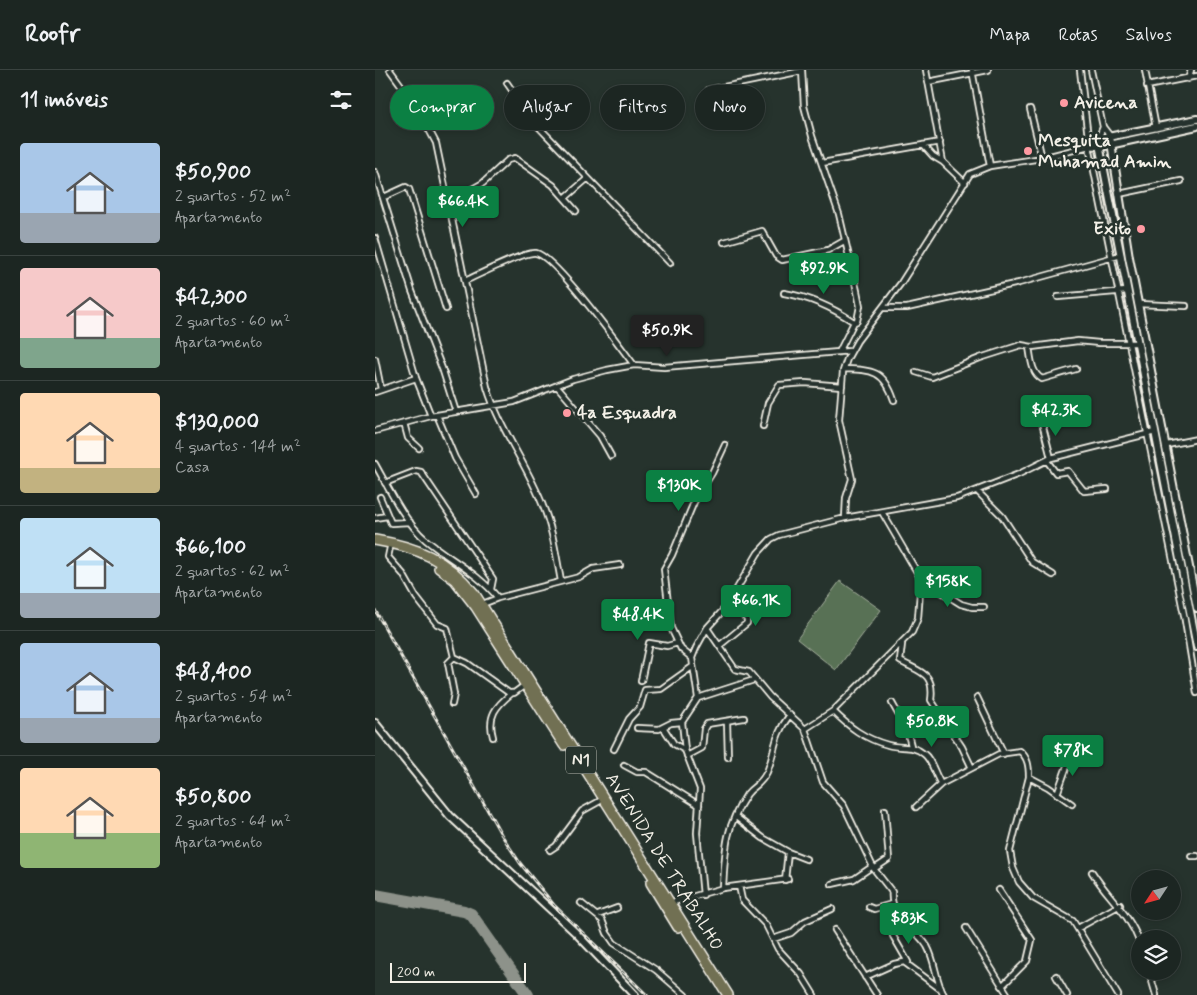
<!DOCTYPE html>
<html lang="pt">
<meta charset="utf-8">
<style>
:root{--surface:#1c2622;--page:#252e2a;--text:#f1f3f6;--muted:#a0a5a5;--line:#3a4340;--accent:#0b8043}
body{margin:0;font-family:Mynerve,sans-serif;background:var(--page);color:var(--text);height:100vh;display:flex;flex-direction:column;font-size:19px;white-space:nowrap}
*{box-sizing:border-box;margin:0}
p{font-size:16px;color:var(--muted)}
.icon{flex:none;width:28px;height:28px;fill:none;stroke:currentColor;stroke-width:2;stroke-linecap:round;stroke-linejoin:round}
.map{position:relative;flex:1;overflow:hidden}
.sheet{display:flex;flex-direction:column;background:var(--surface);width:375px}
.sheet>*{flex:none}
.guide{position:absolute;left:15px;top:15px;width:475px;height:45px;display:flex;gap:10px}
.needle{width:32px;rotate:234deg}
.tools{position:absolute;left:756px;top:800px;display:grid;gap:10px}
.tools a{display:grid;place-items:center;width:50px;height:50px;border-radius:50%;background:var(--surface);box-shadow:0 2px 8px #0003,0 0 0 1px var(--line);font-size:25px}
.scale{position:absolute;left:15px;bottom:12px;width:136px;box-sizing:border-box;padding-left:5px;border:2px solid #f4f1e8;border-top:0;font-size:14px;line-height:18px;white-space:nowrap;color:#f4f1e8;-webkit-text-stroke:4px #26332d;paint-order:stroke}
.price{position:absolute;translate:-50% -42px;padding:0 11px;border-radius:5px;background:var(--accent);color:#fff;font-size:16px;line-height:32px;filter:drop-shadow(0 1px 2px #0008)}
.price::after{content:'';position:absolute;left:50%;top:30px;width:15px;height:11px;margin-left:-8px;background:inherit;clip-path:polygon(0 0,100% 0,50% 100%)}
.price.on{background:#222;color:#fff}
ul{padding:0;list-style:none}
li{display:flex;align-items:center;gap:15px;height:125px;padding:0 20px}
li+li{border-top:1px solid var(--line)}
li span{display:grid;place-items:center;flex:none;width:140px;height:100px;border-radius:5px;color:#555}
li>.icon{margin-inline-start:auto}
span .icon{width:60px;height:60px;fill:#fffc;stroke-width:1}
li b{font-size:21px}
h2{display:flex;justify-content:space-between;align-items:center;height:60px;padding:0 20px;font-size:21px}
.pill{padding:0 18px;border-radius:22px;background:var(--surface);box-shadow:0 2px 8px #0003,0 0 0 1px var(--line);font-size:18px;line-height:45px}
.pill.on{background:var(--accent);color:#fff}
header{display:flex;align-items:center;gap:30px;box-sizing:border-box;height:70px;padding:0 25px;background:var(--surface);border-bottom:1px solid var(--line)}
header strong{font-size:24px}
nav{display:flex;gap:28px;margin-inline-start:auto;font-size:18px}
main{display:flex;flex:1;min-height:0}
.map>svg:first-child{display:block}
.garden{fill:#597155;stroke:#a6b19e}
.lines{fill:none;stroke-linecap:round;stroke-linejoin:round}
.taxiway{stroke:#8d928a;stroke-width:12}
.street-casing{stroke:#f4f1e8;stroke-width:8}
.secondary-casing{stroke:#f4f1e8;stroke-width:10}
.highway-casing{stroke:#f4f1e8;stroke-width:12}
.street{stroke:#26332d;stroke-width:4.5}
.secondary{stroke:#26332d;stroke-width:6}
.highway{stroke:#716f52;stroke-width:9}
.rail-casing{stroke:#f4f1e8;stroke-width:3}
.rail{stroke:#26332d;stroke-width:1;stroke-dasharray:4;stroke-linecap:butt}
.poi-dot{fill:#ff9aa2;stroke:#26332d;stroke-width:2}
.labels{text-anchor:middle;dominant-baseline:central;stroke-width:5;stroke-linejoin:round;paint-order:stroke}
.shield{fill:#26332d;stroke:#b6b8b0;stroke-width:1}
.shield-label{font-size:16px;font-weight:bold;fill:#f4f1e8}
.poi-label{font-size:18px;font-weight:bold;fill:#f4f1e8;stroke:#26332d;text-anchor:start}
.street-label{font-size:18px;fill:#f4f1e8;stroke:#26332d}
</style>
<header>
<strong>Roofr</strong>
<nav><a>Mapa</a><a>Rotas</a><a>Salvos</a></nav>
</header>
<main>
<section class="sheet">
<h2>11 imóveis<svg class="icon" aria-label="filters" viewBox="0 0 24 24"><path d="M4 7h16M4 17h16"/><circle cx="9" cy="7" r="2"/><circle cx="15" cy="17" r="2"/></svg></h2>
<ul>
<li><span style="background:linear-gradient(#a9c7e8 70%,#9aa5b1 0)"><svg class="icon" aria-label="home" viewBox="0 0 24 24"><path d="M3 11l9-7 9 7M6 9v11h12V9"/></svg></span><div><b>$50,900</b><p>2 quartos · 52 m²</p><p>Apartamento</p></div></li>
<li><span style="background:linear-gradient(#f6c9c9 70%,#7fa58c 0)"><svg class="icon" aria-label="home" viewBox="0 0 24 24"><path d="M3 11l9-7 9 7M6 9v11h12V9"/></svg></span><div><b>$42,300</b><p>2 quartos · 60 m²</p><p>Apartamento</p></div></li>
<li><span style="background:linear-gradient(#ffd9b3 75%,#c2b280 0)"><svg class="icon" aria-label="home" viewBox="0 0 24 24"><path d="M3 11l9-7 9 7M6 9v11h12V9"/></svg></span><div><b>$130,000</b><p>4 quartos · 144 m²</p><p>Casa</p></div></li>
<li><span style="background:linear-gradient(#bfe0f5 75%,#9aa5b1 0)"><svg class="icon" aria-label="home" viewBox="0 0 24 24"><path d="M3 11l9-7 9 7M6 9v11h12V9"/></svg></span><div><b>$66,100</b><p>2 quartos · 62 m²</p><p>Apartamento</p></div></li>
<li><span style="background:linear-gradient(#a9c7e8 75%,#9aa5b1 0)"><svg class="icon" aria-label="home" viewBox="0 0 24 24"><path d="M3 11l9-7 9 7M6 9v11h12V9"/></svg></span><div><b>$48,400</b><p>2 quartos · 54 m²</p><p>Apartamento</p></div></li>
<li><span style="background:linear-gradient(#ffd9b3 65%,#8fb573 0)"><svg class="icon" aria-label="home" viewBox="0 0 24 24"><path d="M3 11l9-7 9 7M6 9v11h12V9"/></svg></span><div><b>$50,800</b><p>2 quartos · 64 m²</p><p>Apartamento</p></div></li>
</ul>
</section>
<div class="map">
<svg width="822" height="925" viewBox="0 0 822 925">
<rect width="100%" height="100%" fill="#26332d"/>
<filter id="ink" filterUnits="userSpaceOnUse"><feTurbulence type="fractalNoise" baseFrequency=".02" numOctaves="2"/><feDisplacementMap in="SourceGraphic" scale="10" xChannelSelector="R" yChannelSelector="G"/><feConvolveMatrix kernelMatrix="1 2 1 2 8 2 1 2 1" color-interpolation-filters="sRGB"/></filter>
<g filter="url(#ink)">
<path class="garden" d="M 465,511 L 506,540 L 461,600 L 422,569 Z"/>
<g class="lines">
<path class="taxiway" d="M 0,825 L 89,841 L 96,844 L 153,925"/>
<g class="street-casing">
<path id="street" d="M 15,0 L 42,37 L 61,73 L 112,317 C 125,360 152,394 168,436 C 178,460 181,485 186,511
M 427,0 L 429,36 L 437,66 L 464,144 L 482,221 L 485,236 L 482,251 L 479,252 L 464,282
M 551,0 L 568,92 L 590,113
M 597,0 L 615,96
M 705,0 L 714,76 L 809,545 L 822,623
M 716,0 L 728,57 L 735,66
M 770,0 L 781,58
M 813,9 L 816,0
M 553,12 L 613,0
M 132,13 L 159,52 L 295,193
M 772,16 L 822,6
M 334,20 L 427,1
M 655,39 L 667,88
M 548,75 L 558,86 L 568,92
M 716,76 L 723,69 L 728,57
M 447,93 L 565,72
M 0,102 L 37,221 L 68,301 L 81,342
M 744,124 L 806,111
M 9,127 L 31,117 L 34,119 L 71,239
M 190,128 L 213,108
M 74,132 L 108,113 L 133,90 L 140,88 L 178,115 L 201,141
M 0,168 L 41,308 L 56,346
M 349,172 L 387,161 L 401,186 L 407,190 L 453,180 L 469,171
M 90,211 C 103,205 150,181 161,183 C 179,186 245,276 259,295
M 409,223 C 434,227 458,238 479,252
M 683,227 L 752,221
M 763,234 L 811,236
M 509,238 L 532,238 L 644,213 L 746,185
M 654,277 C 656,287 656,303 667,309 L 701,299
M 0,289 L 6,319
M 469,299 C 497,300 509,300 519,330
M 541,302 L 557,307 L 605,288 L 646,275 L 657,277 L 703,271 L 724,273 L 762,273
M 182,316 L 225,366 L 236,386
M 0,322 L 41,308
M 669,343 L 666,347 L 667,353 L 676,388
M 62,345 L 80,388 L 101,424
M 29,353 L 33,368 L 44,378
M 388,356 L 393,333 L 404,315 L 430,313 L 467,316
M 0,361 L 56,346 L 139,332 L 198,309 L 232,300 L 259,295 L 289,297 L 475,281
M 792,375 L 822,369
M 672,391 L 681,403 L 693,401 L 709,421 L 732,419
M 0,394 C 14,419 29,451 51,470 C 75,490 103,503 123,528
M 10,413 L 41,401 L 46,402 L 118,509 L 116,519
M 602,421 L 627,446 L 657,492 L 678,505
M 5,427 L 16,453 L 35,452
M 507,442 L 546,509 L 586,534 L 597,537 L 609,537
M 0,448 L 12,446
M 470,448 L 471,428 L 477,409 L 464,350 L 468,301 L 472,289 L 482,271 L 526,213 L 595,104 L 615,96 L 667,88 L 714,76 L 725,77
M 16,473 L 13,487 L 28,504 L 41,527 L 62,554 L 72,558 L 79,587 L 92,593 L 134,623 L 139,623 L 150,615
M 105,535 L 123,528 L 204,507 L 218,499 L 245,495
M 332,558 L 360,599 L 374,602 L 395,627 L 430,659 L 448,712 L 469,736 L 499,799 L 517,822 C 514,847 541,858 552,876 C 561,892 560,910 569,925
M 527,574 L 525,591 C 544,602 560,602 556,630 L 587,677 L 596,696
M 344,576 L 372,553 L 372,549 L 354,533
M 317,588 L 306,579 L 296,558 L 289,499 L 297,485 L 319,432 L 337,403 L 350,375
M 266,611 L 274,573 L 292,576 L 303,573
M 602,627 L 629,684
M 323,628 L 379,610
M 517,633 L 532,660 L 536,676
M 77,634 L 79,624 L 73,593 L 79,587
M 458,641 C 474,657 490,669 513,675 C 526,679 538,674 549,684 C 557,690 560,705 566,714 L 624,684 L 645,681 C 653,688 654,696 654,707 L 635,781 L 638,798 L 644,812 L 658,828 L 698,851 L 743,925
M 352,651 L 353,687
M 288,657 L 299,674 L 310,680
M 262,658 L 284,659 L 296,653 L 307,652
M 430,659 L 458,641 L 537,562 L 543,548 L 546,509
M 118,667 C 112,646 121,636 137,623
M 239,679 L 254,649 L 265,637 L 270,620 L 286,619 L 317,597
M 312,686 L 327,678 L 329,659 L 332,654 L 369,648
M 249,695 L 262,702 L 271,702 L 324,735
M 654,707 L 673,717 L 697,734
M 682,724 L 697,682
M 541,737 L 566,714
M 361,747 L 388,768 L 413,782 L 410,810
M 175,780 L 181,776 L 207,741 L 225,731
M 413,782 L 431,789
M 816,786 L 822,786
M 499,799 L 514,789 L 510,740
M 717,802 C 734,829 753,841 765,873
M 457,814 L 479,809 L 498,796
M 364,816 L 367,830 L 391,855 L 403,879 L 426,904 L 439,925
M 348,818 C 350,780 350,757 372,724 C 379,715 385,716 392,702 C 401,680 398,667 414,646
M 624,820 L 657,870 L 652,891 L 627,916
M 328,825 L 322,763 L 325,719 L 310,680 L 307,652 L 323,628 L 317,588 L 321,578 L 332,558 L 351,537 L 383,483 L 396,469 L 404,465 L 470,448 L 582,428 L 644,404 L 676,388 L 780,362
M 206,833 L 227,850 L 232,863 L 239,873 L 281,900 L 310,925
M 295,833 L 348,818 L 413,809
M 494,837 L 499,839 L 517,834
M 223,845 L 242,838
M 591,858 L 633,925
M 703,858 L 745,835
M 460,860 L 502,925
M 518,866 L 533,892
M 398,869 L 416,863 L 430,851 L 457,839
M 774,901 L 781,925
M 681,906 L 692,925
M 490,907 L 519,894 L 529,892 L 564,918"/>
</g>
<g class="secondary-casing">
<path id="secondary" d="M 822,49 L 723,69 L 822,577
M 735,66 L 754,187 L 822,538
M 725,77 L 822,56
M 0,653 L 75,746 L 200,862 L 260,925"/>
</g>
<g class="highway-casing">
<path id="highway" d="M 0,470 C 42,477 71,489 99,523 L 353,925
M 64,498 L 80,510 L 101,537 L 189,675
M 276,813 L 303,857"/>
</g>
<use href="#street" class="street"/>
<use href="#secondary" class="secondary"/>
<use href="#highway" class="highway"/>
<g class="rail-casing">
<path id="rail" d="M 0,540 L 126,764 L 145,793 L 179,835 L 272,925"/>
</g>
<use href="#rail" class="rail"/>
</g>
</g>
<g class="poi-dot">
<circle cx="689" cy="33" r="5"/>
<circle cx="653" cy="81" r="5"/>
<circle cx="766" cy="159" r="5"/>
<circle cx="192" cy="343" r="5"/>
</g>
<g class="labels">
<rect class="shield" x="191" y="676.5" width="30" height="27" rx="4"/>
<g class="shield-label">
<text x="206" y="690">N1</text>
</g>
<g class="poi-label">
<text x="699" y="33">Avicena</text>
<text x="663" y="71">Mesquita<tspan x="663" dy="21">Muhamad Amin</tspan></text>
<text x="756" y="159" text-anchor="end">Exito</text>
<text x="202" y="343">4a Esquadra</text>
</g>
<g class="street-label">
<text transform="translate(289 792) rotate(58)">AVENIDA DE TRABALHO</text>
</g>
</g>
</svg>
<div class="tools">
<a><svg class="needle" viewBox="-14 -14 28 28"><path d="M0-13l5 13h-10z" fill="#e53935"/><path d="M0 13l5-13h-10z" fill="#a0a5a5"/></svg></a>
<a><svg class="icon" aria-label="layers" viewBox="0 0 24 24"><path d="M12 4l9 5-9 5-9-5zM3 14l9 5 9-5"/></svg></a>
</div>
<div class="scale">200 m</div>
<b class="price" style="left:88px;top:158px">$66.4K</b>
<b class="price" style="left:449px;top:225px">$92.9K</b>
<b class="price on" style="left:292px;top:287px">$50.9K</b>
<b class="price" style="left:681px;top:367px">$42.3K</b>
<b class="price" style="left:304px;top:442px">$130K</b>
<b class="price" style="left:573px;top:538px">$158K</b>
<b class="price" style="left:381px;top:557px">$66.1K</b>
<b class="price" style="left:263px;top:571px">$48.4K</b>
<b class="price" style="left:557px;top:678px">$50.8K</b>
<b class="price" style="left:698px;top:707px">$78K</b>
<b class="price" style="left:534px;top:875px">$83K</b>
<div class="guide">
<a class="pill on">Comprar</a>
<a class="pill">Alugar</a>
<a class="pill">Filtros</a>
<a class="pill">Novo</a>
</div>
</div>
</main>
